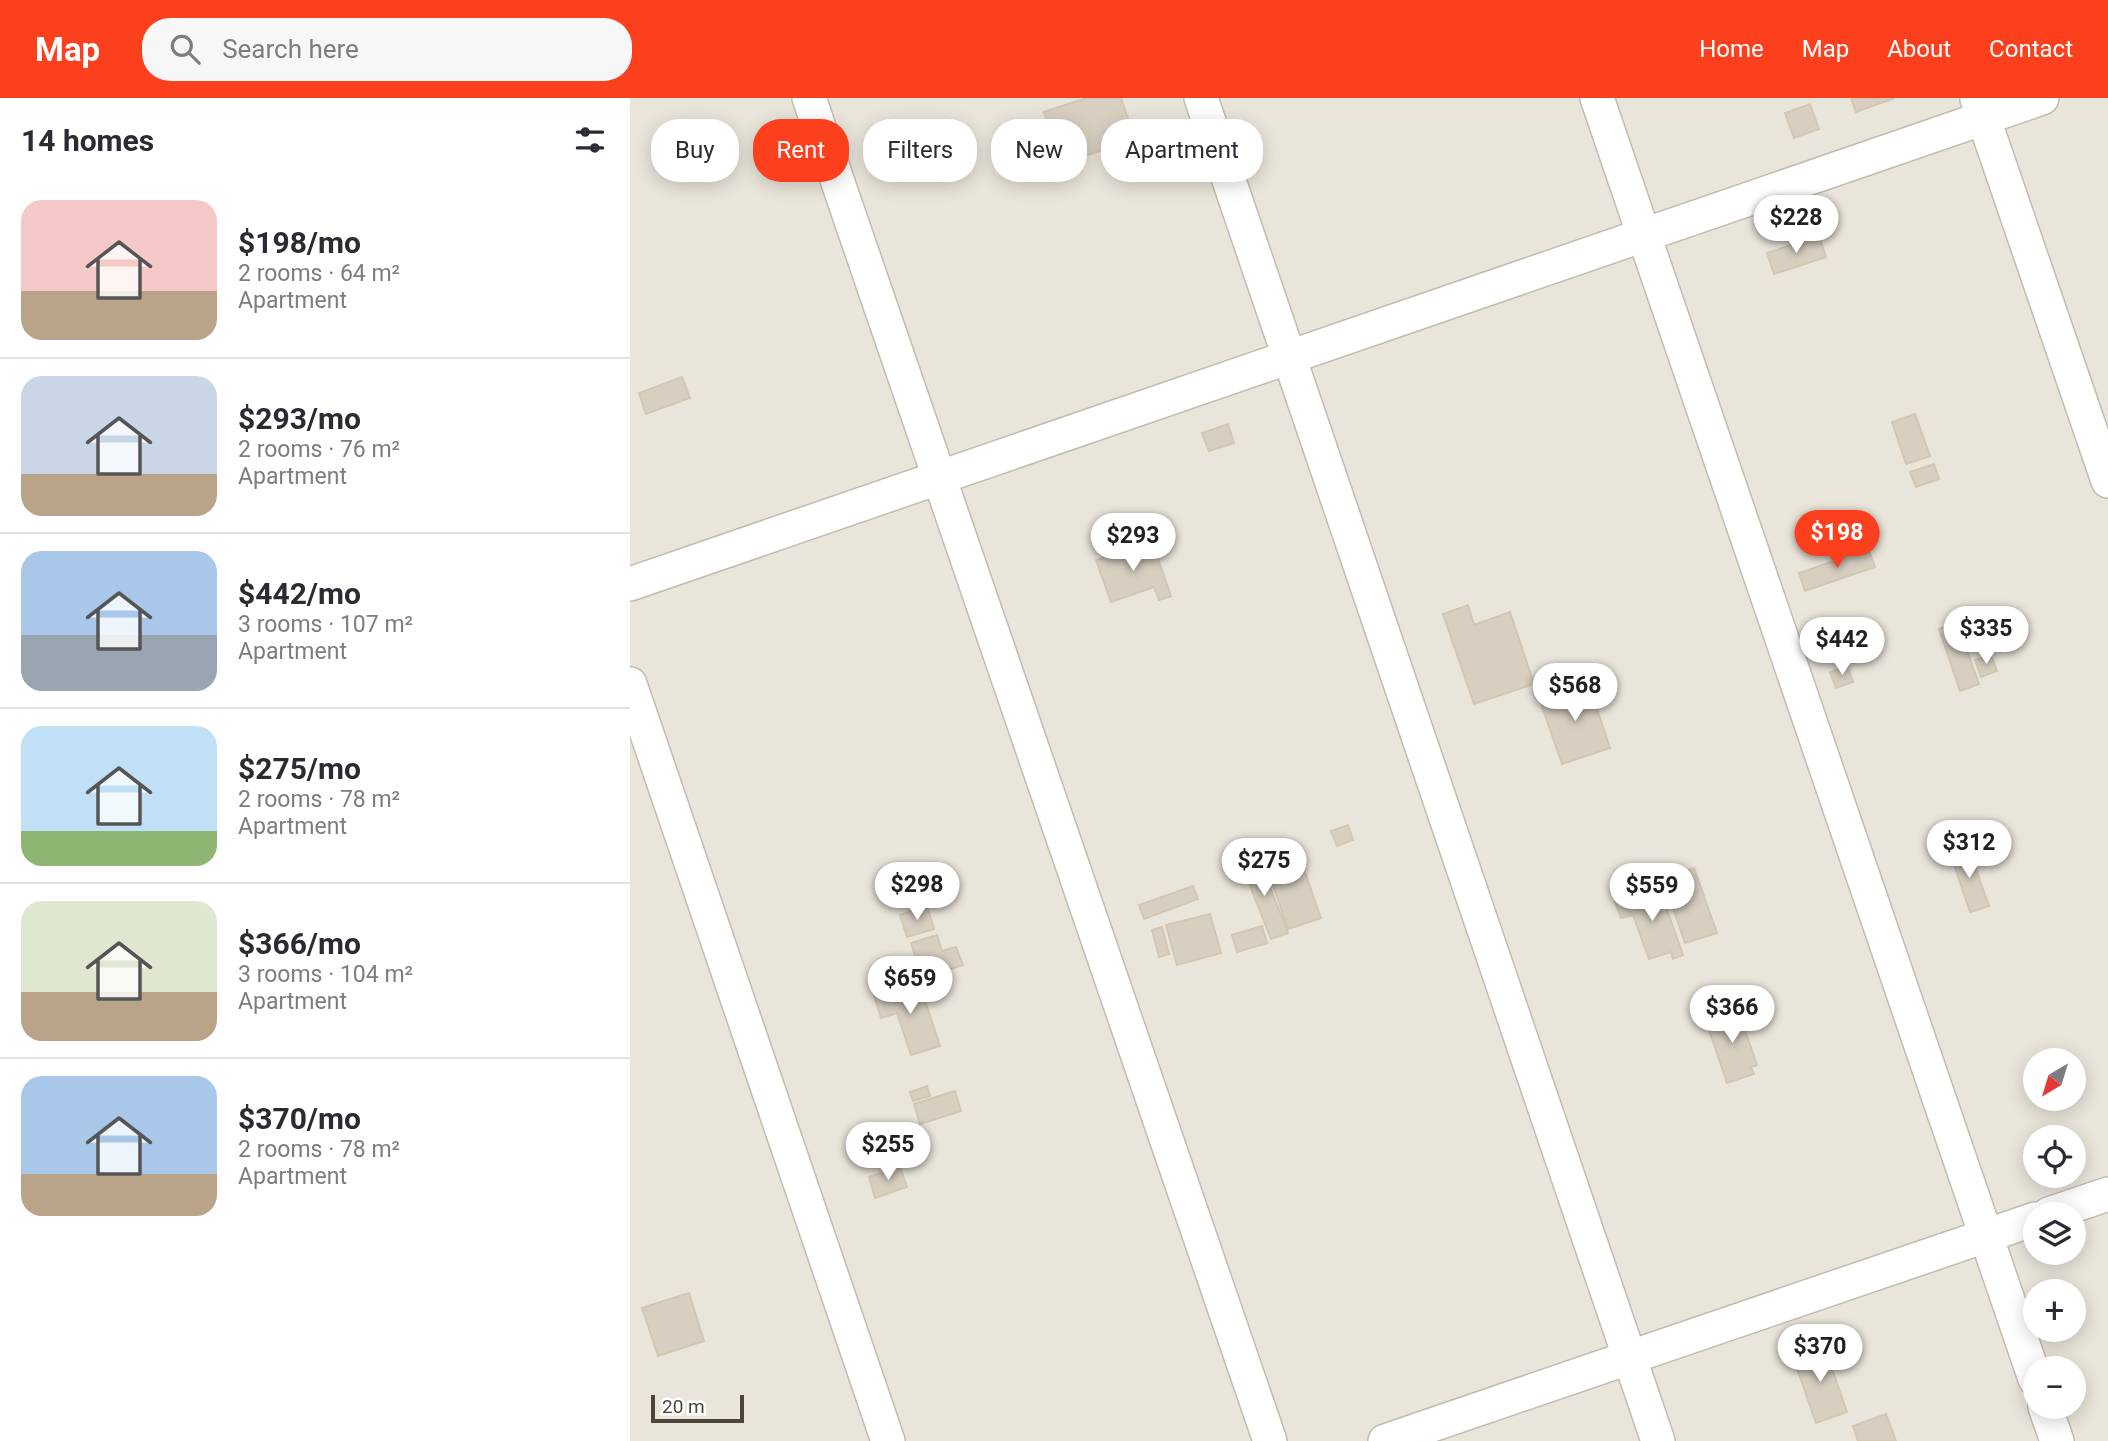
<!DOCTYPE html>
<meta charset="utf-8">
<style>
:root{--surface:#fff;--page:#f7f7f7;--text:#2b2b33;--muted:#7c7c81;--line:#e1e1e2;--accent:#fc3f1d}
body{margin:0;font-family:Roboto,sans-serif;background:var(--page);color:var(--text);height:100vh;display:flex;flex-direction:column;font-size:26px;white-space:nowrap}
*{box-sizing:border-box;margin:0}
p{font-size:23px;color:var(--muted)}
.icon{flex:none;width:38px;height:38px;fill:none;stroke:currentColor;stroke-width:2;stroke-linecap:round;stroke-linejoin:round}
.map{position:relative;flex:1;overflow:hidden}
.panel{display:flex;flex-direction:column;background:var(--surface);width:630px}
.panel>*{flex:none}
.hud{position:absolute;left:21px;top:21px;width:665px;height:63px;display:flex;gap:14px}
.needle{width:46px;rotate:218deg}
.controls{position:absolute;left:1393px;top:950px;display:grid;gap:14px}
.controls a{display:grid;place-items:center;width:63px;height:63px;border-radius:50%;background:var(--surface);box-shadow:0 4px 18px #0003;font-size:35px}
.scale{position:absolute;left:21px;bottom:18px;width:93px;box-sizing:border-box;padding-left:7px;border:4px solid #4b4439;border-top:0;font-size:19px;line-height:24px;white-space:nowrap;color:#4b4439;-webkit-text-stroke:5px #fff;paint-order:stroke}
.price{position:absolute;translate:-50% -60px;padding:0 16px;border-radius:24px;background:#fff;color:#222;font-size:23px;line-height:46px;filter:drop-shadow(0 2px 4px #0008)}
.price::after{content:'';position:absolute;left:50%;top:42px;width:21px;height:16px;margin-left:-10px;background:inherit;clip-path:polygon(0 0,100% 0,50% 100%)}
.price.active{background:var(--accent);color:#fff}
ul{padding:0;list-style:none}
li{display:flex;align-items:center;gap:21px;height:175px;padding:0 21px}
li+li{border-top:2px solid var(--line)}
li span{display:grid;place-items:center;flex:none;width:196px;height:140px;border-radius:21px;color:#555}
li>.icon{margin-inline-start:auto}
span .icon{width:84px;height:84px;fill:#fffc;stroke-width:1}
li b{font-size:30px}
h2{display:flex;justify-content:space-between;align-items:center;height:84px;padding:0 21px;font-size:30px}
.chip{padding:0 24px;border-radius:28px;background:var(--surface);box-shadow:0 4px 18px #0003;font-size:24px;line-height:63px}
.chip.active{background:var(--accent);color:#fff}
header{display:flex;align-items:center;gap:42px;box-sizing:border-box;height:98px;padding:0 35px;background:var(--accent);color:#fff}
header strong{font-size:33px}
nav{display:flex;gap:38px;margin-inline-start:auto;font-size:24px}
.search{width:490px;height:63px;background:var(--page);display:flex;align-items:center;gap:18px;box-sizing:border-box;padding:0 24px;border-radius:28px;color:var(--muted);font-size:26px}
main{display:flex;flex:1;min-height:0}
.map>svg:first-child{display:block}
.residential{fill:#eae5da;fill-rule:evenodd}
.building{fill:#d8cfc1;stroke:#d3c7b4;stroke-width:2}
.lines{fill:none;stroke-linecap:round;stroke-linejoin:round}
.street-casing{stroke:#c2bbae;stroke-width:36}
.street{stroke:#fff;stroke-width:33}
</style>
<header>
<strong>Map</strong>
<div class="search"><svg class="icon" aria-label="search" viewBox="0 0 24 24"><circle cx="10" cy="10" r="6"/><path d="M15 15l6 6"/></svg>Search here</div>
<nav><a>Home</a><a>Map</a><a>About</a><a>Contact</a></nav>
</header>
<main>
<section class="panel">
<h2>14 homes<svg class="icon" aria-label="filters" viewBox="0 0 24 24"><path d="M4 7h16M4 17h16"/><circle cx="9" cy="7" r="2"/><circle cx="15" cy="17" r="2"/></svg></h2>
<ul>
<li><span style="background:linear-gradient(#f6c9c9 65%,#b9a48a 0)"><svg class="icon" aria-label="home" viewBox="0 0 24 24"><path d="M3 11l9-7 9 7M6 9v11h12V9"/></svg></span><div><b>$198/mo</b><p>2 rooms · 64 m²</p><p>Apartment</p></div></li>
<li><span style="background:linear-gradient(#c9d6e8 70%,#b9a48a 0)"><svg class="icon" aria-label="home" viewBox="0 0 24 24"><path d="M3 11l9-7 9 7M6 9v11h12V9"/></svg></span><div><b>$293/mo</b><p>2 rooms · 76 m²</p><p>Apartment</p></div></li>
<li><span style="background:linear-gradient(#a9c7e8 60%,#9aa5b1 0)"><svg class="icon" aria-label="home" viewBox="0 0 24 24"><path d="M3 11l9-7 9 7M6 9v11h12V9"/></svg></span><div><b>$442/mo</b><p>3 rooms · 107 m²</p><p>Apartment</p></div></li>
<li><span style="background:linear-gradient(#bfe0f5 75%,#8fb573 0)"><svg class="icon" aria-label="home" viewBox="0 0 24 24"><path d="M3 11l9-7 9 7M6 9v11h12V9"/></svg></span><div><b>$275/mo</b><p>2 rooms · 78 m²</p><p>Apartment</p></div></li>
<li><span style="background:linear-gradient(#dfe7d0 65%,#b9a48a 0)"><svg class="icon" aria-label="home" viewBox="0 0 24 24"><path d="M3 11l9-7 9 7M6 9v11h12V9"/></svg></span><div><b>$366/mo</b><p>3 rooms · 104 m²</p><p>Apartment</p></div></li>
<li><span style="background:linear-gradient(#a9c7e8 70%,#b9a48a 0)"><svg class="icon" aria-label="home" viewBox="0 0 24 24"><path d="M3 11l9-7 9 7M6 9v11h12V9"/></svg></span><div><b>$370/mo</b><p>2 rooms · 78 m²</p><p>Apartment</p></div></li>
</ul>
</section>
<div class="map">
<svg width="1478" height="1343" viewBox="0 0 1478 1343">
<rect width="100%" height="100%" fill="#f6f3ec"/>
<path class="residential" d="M 0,0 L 1478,0 L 1478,1343 L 0,1343 ZM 1405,962 L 1444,962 L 1444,1001 L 1405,1001 ZM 1405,1040 L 1444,1040 L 1444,1078 L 1405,1078 ZM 1405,1116 L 1444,1116 L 1444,1155 L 1405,1155 ZM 1405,1194 L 1444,1194 L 1444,1232 L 1405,1232 ZM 1405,1270 L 1444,1270 L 1444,1309 L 1405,1309 Z"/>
<path class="building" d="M 456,0 L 491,0 L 505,41 L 432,66 L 414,14 Z
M 1221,0 L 1265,0 L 1226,14 Z
M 1180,6 L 1189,31 L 1164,40 L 1155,15 Z
M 1189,138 L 1196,159 L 1144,176 L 1137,155 Z
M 52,279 L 60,300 L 16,316 L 9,295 Z
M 1285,316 L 1300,358 L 1276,366 L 1262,324 Z
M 598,326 L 604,345 L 579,353 L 572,335 Z
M 1304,366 L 1309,381 L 1286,389 L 1280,374 Z
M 522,443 L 541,498 L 529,502 L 524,489 L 481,504 L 466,462 Z
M 1238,451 L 1245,469 L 1175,493 L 1169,475 Z
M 838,507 L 844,527 L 880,514 L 904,586 L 844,606 L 813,516 Z
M 1327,525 L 1349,586 L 1330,593 L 1309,531 Z
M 1361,557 L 1367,573 L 1351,579 L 1345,562 Z
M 1217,568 L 1223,584 L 1206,590 L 1200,574 Z
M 958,584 L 980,650 L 932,666 L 909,600 Z
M 718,727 L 723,742 L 707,748 L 701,733 Z
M 665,746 L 691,820 L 658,831 L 633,758 Z
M 1338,749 L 1359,808 L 1340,814 L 1320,755 Z
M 628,759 L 658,835 L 641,841 L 611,765 Z
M 1064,770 L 1087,835 L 1055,845 L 1033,781 Z
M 563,788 L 568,801 L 514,821 L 509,807 Z
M 1029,789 L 1053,857 L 1043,861 L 1041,854 L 1019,861 L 1003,817 L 991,820 L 985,804 Z
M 297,808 L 304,831 L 277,839 L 270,817 Z
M 580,816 L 591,855 L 547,867 L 536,827 Z
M 632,828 L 637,845 L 607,854 L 602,837 Z
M 532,829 L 539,856 L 529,859 L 522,832 Z
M 307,837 L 312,853 L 326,849 L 333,867 L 292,881 L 281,845 Z
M 289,884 L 310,948 L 281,957 L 267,915 L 251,920 L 244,898 Z
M 1107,909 L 1127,967 L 1121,969 L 1124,976 L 1097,985 L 1075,920 Z
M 297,988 L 300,998 L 283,1003 L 280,994 Z
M 325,993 L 331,1013 L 290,1026 L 284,1006 Z
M 270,1069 L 277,1089 L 245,1100 L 239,1079 Z
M 59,1195 L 74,1243 L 28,1258 L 12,1210 Z
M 1194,1248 L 1217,1314 L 1186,1325 L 1163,1259 Z
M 1256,1316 L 1266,1343 L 1228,1343 L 1223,1328 Z"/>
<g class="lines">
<g class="street-casing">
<path id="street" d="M 179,0 L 640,1343
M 571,0 L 1028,1343
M 967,0 L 1405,1281
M 1347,1 L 1478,383
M 0,486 L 1412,0
M 0,586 L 258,1343
M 1419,1116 L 1478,1096
M 1415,1309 L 1427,1343
M 755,1343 L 1405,1121"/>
</g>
<use href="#street" class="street"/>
</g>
</svg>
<div class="controls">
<a><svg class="needle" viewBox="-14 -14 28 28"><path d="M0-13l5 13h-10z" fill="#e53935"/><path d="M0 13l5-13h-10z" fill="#7c7c81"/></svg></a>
<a><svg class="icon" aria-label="locate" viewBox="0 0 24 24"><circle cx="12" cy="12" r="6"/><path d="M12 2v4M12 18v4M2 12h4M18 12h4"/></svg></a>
<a><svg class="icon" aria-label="layers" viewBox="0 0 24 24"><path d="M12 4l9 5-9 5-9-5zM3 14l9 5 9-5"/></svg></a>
<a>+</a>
<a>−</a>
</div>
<div class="scale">20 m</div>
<b class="price" style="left:1166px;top:157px">$228</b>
<b class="price active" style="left:1207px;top:472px">$198</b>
<b class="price" style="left:503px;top:475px">$293</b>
<b class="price" style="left:1356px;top:568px">$335</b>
<b class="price" style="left:1212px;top:579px">$442</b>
<b class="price" style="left:945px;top:625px">$568</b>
<b class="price" style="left:1339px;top:782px">$312</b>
<b class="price" style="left:634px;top:800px">$275</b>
<b class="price" style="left:287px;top:824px">$298</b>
<b class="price" style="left:1022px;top:825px">$559</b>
<b class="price" style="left:280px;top:918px">$659</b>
<b class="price" style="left:1102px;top:947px">$366</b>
<b class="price" style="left:258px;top:1084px">$255</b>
<b class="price" style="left:1190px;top:1286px">$370</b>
<div class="hud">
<a class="chip">Buy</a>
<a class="chip active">Rent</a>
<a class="chip">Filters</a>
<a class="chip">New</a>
<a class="chip">Apartment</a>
</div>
</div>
</main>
